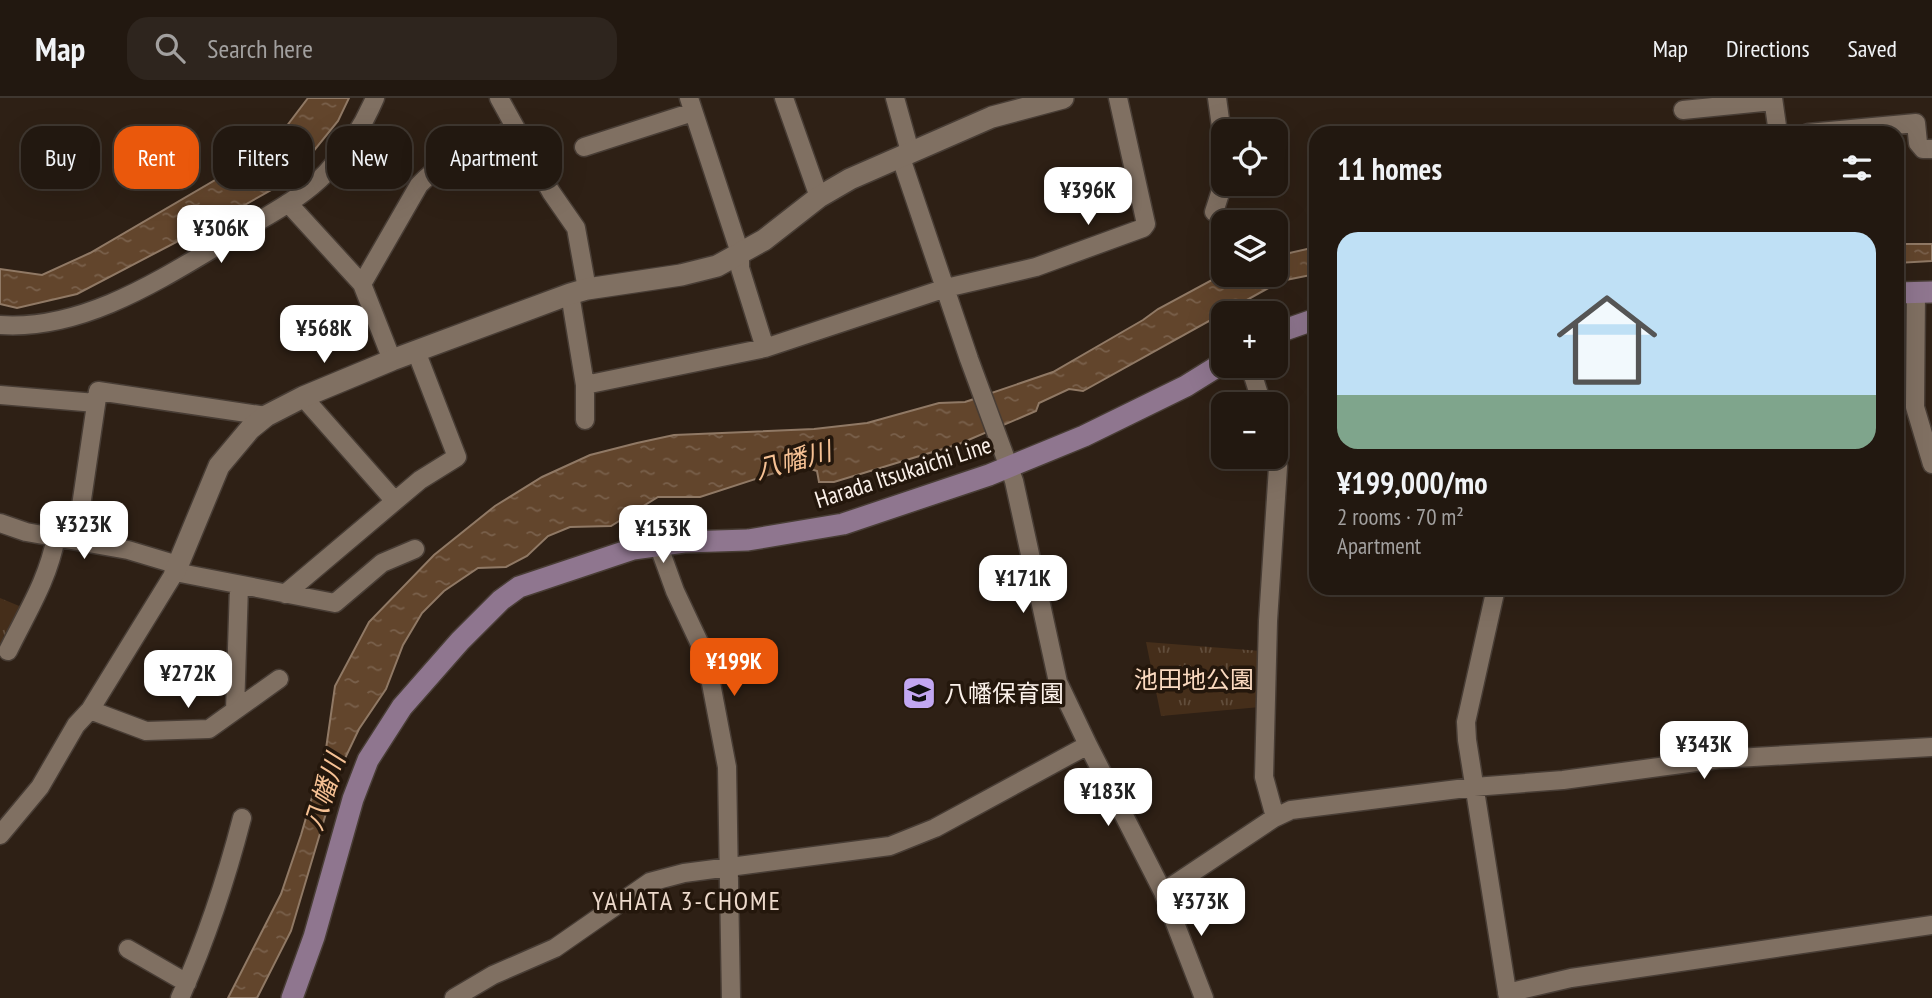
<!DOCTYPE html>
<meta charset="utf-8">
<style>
:root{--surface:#221810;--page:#2e251e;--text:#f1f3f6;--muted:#a2a09f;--line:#3f3730;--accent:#ea580c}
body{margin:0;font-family:"PT Sans Narrow","Noto Sans JP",sans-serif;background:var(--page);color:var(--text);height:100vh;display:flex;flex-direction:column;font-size:26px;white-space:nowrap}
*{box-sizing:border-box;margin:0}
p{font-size:23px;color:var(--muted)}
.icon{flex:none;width:38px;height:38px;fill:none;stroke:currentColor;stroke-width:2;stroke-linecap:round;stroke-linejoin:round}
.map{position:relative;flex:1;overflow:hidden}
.sheet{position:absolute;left:1309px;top:28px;width:595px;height:469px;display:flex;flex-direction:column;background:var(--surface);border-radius:21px;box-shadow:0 7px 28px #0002,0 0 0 2px var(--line)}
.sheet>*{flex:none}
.hud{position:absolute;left:21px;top:28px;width:665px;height:63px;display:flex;gap:14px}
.buttons{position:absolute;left:1211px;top:21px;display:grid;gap:14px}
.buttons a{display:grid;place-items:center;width:77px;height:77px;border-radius:14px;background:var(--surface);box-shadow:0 7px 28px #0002,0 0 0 2px var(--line);font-size:35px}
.price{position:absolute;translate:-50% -60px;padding:0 16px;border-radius:14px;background:#fff;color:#222;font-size:23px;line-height:46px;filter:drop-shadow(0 2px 4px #0008)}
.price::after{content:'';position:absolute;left:50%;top:42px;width:21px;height:16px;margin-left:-10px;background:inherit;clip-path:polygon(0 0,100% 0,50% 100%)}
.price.selected{background:var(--accent);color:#fff}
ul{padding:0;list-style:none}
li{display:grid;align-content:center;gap:14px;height:371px;padding:0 28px}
li span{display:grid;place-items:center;height:217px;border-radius:21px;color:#555}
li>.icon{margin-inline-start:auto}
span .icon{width:126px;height:126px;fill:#fffc;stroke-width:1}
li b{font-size:30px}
h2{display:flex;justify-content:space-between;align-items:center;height:84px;padding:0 28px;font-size:30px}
.chip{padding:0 24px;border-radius:21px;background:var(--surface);box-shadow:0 7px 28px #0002,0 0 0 2px var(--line);font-size:24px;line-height:63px}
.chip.selected{background:var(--accent);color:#fff}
header{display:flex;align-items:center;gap:42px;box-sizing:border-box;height:98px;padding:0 35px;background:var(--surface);border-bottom:2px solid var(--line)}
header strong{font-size:33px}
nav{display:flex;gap:38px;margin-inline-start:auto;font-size:24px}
.search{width:490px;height:63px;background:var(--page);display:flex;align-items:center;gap:18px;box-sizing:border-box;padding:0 24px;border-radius:21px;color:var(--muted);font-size:26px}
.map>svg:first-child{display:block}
.park{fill:url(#park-tufts)}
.water{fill:url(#water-ripples);stroke:#907965;stroke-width:2}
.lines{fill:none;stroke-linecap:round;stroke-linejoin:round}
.minor-casing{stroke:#483d35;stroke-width:21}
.tertiary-casing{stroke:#483d35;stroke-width:24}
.secondary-casing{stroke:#483d35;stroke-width:24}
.minor{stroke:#807062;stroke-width:18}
.tertiary{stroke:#807062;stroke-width:21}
.secondary{stroke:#8f768f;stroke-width:21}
.labels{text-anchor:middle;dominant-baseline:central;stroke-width:7;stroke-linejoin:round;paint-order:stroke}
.street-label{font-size:24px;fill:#fbf1ea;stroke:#24170c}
.park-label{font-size:24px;fill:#fbdac0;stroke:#24170c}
.poi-label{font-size:24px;fill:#fbf1ea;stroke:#24170c;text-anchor:start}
.water-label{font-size:26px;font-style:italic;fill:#f6c194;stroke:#24170c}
.neighbourhood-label{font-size:26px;letter-spacing:2px;fill:#eddacc;stroke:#24170c}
</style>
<header>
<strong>Map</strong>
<div class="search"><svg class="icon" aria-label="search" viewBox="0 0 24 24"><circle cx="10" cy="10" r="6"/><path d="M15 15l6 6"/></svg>Search here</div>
<nav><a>Map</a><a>Directions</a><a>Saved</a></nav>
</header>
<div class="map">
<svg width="1932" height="900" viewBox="0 0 1932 900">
<defs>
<pattern id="park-tufts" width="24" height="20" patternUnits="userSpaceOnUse" patternTransform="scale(1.75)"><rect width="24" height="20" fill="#452e1a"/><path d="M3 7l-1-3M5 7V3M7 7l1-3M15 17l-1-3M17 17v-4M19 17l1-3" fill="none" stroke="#614d3b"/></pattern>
<pattern id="water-ripples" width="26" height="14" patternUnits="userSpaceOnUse" patternTransform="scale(1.75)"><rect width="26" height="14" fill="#62452c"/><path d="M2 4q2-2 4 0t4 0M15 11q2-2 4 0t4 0" fill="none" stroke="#79604b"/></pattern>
</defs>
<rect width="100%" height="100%" fill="#2e2015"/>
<path class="park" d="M 0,500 L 24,510 L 11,534 L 4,537 L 0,548 Z
M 1146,544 L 1261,553 L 1260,609 L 1161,618 Z"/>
<path class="water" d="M 308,0 L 349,0 L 338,23 L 291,81 L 207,128 L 77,196 L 17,210 L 0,206 L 0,171 L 42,177 L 90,155 L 270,50 Z
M 1897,146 L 1932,146 L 1932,163 L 1897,165 Z
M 1316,149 L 1316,176 L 1281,183 L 1083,293 L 1069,291 L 1039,305 L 1036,313 L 959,346 L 834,384 L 819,384 L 817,373 L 799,367 L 700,399 L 658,399 L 611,428 L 570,429 L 548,438 L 527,458 L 506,469 L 478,470 L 444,493 L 422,515 L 403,547 L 386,591 L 359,631 L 338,675 L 291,833 L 257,900 L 228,900 L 281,796 L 301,737 L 326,651 L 335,588 L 369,524 L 434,457 L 495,408 L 542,379 L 590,357 L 637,345 L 674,337 L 814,331 L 867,325 L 939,305 L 965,304 L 1053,274 L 1143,222 L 1158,211 L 1223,176 L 1276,177 L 1276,158 Z"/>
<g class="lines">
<g class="minor-casing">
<path id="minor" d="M 499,0 L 551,94 L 576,130 L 587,191
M 689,0 L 740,155 L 740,170 L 765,250
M 784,0 L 819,99
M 895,0 L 909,50 L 901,60 L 969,261 L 1014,383 L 1058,584 L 1088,647 L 1163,794 L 1204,900
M 1217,0 L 1223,43
M 1773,0 L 1778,35
M 1683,12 L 1773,3
M 1808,35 L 1916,25 L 1918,45 L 1923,51 L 1932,51
M 584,49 L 693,14
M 288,105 L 362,186 L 392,262
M 1214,114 L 1223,86
M 362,186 L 419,87 C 444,60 482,47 514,30
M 1916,194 L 1915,309 L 1932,366
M 570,196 L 585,287 L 585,322
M 0,227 C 87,233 167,177 239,135 C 269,116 301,101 326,75 C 347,53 363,28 375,0
M 1250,268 L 1262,306
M 585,287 L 765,250 L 946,190 L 1036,169 L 1143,130 L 1146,126 L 1118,0
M 0,297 L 96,305
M 303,299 L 394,402
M 0,425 L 26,434 L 128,452 L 178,467
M 76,442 L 98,293 L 266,318
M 658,446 L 675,493 L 706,559 L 727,669 L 731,900
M 1496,490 L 1466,624 L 1467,642 L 1508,900
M 285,496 L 420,382 L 457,359 L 416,253
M 8,553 C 27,514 48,482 56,439
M 90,612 L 146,633 L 209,631 L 279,581
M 235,612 L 239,488
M 1275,719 L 1264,679 L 1268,523 L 1278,369 L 1276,355
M 0,737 L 40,689 L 76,627 L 90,612 L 175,474 L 335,505 L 382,465 L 415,451
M 1163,794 L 1274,720 L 1291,712 L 1474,689 L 1563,682 L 1718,661 L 1932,649
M 128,851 L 187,885
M 1507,895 L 1571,880 L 1932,827
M 180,900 C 206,842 226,782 242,720
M 454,900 L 493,877 L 555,850 L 650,784 L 684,775 L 890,748 L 935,730 L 1088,647"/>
</g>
<g class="tertiary-casing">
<path id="tertiary" d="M 175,474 L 219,368 L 250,331 L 266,318 L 303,299 L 392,262 L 570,196 L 587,191 L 681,177 L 717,168 L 764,142 L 819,99 L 850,81 L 992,19 L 1063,0"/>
</g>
<g class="secondary-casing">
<path id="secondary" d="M 1897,195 L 1932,194
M 1276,235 L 1316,221
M 292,900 L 314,839 L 353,701 L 368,662 L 402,609 L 460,543 L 501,502 L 519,489 L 633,451 L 684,444 L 748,442 L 843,426 L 989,377 L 1084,338 L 1186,288 L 1223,265"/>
</g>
<use href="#minor" class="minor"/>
<use href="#tertiary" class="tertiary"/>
<use href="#secondary" class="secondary"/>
</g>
<defs>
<g id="school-square" transform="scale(1.75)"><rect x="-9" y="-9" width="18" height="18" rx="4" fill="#c2a7f2" stroke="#24170c"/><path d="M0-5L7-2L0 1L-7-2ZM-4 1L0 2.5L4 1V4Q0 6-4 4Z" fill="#111"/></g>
</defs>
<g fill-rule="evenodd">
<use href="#school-square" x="919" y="595"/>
</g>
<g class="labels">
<g class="street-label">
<text transform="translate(903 374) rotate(-18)">Harada Itsukaichi Line</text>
</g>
<g class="park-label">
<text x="1194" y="581">池田地公園</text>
</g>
<g class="poi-label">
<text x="944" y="595">八幡保育園</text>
</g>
<g class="water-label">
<text transform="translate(793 362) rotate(-15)">八幡川</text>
<text transform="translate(324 694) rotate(-72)">八幡川</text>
</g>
<g class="neighbourhood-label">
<text x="687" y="802">YAHATA 3-CHOME</text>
</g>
</g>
</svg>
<div class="buttons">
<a><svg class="icon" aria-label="locate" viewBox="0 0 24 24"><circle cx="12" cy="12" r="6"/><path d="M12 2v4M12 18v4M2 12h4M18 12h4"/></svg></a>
<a><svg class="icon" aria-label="layers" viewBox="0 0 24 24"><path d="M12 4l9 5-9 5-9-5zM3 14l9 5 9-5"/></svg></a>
<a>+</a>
<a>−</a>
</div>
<b class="price" style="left:1088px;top:129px">¥396K</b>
<b class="price" style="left:221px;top:167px">¥306K</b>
<b class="price" style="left:324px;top:267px">¥568K</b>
<b class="price" style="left:84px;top:463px">¥323K</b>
<b class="price" style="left:663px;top:467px">¥153K</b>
<b class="price" style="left:1023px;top:517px">¥171K</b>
<b class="price selected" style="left:734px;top:600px">¥199K</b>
<b class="price" style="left:188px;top:612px">¥272K</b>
<b class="price" style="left:1704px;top:683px">¥343K</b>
<b class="price" style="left:1108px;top:730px">¥183K</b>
<b class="price" style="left:1201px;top:840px">¥373K</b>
<div class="hud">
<a class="chip">Buy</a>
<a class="chip selected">Rent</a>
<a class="chip">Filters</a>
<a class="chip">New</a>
<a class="chip">Apartment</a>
</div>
<section class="sheet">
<h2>11 homes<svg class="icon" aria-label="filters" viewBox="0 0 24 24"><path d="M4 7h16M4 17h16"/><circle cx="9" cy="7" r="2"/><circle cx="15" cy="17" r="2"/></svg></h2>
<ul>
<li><span style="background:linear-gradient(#bfe0f5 75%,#7fa58c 0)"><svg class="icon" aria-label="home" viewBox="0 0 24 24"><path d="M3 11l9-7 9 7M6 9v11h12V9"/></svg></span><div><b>¥199,000/mo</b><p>2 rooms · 70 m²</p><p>Apartment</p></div></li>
</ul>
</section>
</div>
